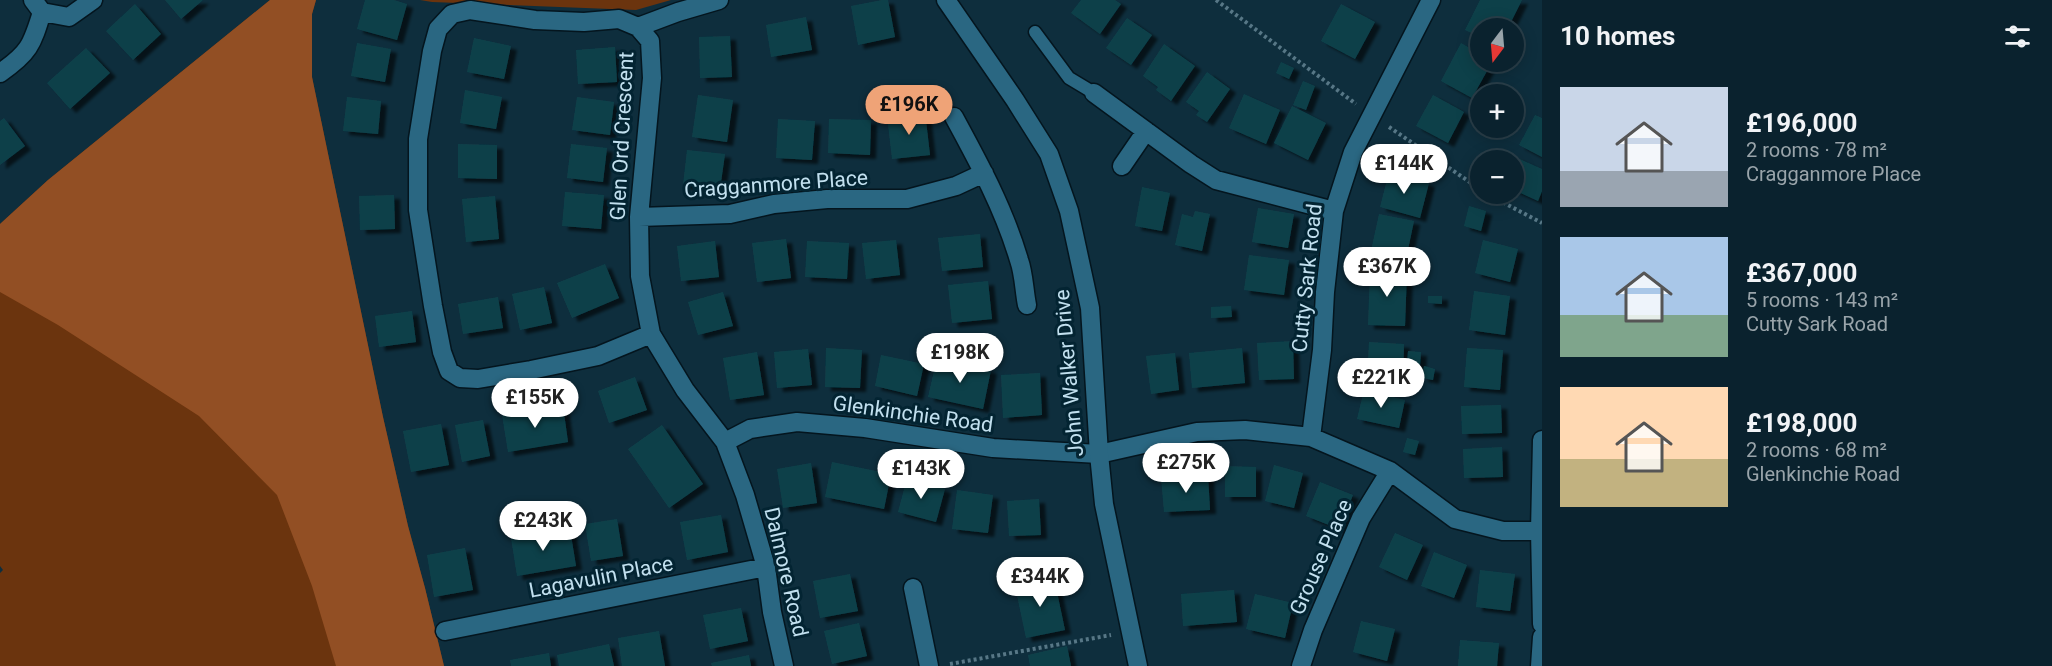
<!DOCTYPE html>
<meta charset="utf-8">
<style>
:root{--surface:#0a222e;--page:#182f3a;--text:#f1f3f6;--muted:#99a4aa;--line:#2a3f4a;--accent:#efa377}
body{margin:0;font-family:Roboto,sans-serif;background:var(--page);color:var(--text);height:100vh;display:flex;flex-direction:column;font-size:22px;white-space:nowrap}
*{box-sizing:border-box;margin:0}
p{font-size:20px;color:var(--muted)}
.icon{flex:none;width:33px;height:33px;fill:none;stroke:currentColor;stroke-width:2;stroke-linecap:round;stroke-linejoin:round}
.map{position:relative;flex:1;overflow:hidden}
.drawer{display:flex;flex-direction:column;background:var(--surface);width:510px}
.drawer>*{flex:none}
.needle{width:39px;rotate:196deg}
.controls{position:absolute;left:1470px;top:18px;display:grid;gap:12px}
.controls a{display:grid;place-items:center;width:54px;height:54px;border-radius:50%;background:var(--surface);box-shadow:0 3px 15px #0003,0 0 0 2px var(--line);font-size:30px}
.price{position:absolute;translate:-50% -51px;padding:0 14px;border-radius:21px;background:#fff;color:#222;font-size:20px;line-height:39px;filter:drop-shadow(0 2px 3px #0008)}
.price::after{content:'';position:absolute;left:50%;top:36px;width:18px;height:14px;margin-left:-9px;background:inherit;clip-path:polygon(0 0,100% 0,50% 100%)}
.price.current{background:var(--accent);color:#111}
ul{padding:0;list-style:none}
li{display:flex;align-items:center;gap:18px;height:150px;padding:0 18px}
li span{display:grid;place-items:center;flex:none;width:168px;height:120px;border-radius:0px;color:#555}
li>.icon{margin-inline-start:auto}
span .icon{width:72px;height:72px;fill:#fffc;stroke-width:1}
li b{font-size:26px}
h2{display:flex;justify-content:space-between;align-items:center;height:72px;padding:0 18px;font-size:26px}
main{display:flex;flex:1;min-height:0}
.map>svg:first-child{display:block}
.green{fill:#6b340e}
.forest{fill:#924f24}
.building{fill:#0f414a;filter:url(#shadow)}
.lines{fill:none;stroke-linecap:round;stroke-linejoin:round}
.lane-casing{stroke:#04151e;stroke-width:15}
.street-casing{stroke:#04151e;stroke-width:21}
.secondary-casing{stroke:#04151e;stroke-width:21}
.path{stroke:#577786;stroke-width:4;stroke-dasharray:3 3;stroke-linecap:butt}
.lane{stroke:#2a6782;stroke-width:12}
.street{stroke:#2a6782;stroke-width:18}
.secondary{stroke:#2a6782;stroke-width:18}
.labels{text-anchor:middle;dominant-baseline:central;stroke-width:6;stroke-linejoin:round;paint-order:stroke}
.street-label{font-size:21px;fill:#c2e0ef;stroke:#032432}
</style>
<main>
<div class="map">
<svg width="1542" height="666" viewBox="0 0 1542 666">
<defs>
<filter id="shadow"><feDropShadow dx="6" dy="4" stdDeviation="1.5" flood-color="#0009"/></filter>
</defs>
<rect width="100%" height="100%" fill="#0e2e3d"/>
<path class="green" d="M 270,0 L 316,0 L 312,14 L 312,77 L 383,417 L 408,526 L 425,588 L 444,666 L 0,666 L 0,573 L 3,570 L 0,566 L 0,224 L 48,180 Z
M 420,0 L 671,0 L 636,10 L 432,2 Z"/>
<path class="forest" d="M 270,0 L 316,0 L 312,14 L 312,77 L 383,417 L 408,526 L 425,588 L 444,666 L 336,666 L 312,586 L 277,495 L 199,416 L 58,325 L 0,292 L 0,224 L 48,180 Z"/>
<path class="building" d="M 165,0 L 203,0 L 181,19 Z
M 365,0 L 394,0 L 407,4 L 397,40 L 357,29 Z
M 882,0 L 888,0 L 895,37 L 858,45 L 851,6 Z
M 1081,0 L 1115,0 L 1121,4 L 1100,34 L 1071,13 Z
M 1480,0 L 1522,0 L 1508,28 L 1480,28 L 1480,37 L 1465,30 Z
M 135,4 L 161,34 L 133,60 L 106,31 Z
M 1341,4 L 1375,22 L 1355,59 L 1321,41 Z
M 806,17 L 812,50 L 771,57 L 766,25 Z
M 1127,18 L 1152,35 L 1131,65 L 1106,48 Z
M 730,36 L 732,77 L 700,78 L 699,37 Z
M 474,38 L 511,46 L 504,79 L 467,72 Z
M 357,43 L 391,49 L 385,82 L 351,76 Z
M 1461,43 L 1480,54 L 1480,62 L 1492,62 L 1472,98 L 1441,81 Z
M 1164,44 L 1195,66 L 1171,101 L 1156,90 L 1158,87 L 1143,76 Z
M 615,47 L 617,82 L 578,84 L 576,50 Z
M 86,48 L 110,73 L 70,109 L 47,83 Z
M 1281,62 L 1294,68 L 1289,79 L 1276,73 Z
M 1207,72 L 1230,89 L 1207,122 L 1196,115 L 1199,111 L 1186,102 Z
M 1303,81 L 1315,86 L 1306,110 L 1293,105 Z
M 465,90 L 502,97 L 496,129 L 460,123 Z
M 1244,94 L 1280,110 L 1266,144 L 1229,128 Z
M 698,95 L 733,100 L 727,142 L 692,137 Z
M 1433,95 L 1464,112 L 1448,143 L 1416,126 Z
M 347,97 L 381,101 L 378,134 L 343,131 Z
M 577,97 L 614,102 L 610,135 L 572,130 Z
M 1292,106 L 1326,123 L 1308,160 L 1274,143 Z
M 925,112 L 930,155 L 892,159 L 887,116 Z
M 1535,115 L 1542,118 L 1542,157 L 1519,145 Z
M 4,118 L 25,146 L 0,165 L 0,121 Z
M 778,119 L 815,121 L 812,160 L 776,158 Z
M 829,119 L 871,120 L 870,155 L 828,153 Z
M 458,144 L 497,145 L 497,179 L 458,178 Z
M 571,144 L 607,148 L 603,182 L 567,178 Z
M 687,150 L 725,154 L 720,189 L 683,185 Z
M 1515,157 L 1542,169 L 1542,191 L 1538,201 L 1514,190 Z
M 1389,172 L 1429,183 L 1420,218 L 1380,207 Z
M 1142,187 L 1170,193 L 1162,231 L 1135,226 Z
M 565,192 L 604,195 L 601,229 L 562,226 Z
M 394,195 L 395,229 L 360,230 L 359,196 Z
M 495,196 L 499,239 L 466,242 L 462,199 Z
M 1469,206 L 1486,211 L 1481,231 L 1464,226 Z
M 1258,208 L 1294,214 L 1288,248 L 1252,242 Z
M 1195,211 L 1210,214 L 1202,251 L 1175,245 L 1182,214 L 1193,217 Z
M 1379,214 L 1414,221 L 1406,259 L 1371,251 Z
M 980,234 L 983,267 L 942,271 L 938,238 Z
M 786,239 L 791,278 L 757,282 L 752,243 Z
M 896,240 L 900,275 L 866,279 L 862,243 Z
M 1483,240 L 1518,249 L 1510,282 L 1475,273 Z
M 715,241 L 719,277 L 681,281 L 677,246 Z
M 807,241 L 849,243 L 847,279 L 805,277 Z
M 1249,255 L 1289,260 L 1284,295 L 1244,290 Z
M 605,264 L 619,298 L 572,318 L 557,283 Z
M 1370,270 L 1407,271 L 1405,326 L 1368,325 Z
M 988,281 L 992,319 L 952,323 L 948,285 Z
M 544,287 L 552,323 L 520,330 L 512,294 Z
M 1474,291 L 1510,296 L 1505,335 L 1469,330 Z
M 723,292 L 733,326 L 698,335 L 688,302 Z
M 1428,296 L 1442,296 L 1442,304 L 1428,303 Z
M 498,297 L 503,328 L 463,334 L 458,304 Z
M 1231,306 L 1232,317 L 1211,318 L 1211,307 Z
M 412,311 L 416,342 L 379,347 L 375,316 Z
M 1293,341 L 1294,379 L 1259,380 L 1257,343 Z
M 1369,342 L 1404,344 L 1403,379 L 1367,377 Z
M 826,348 L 862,350 L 860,388 L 825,387 Z
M 1242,348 L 1245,383 L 1192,388 L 1189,353 Z
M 1467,348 L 1503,350 L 1500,390 L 1464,387 Z
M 808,349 L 812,385 L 777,388 L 774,352 Z
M 1408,351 L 1421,352 L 1420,366 L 1407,365 Z
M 757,352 L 764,395 L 730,400 L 723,358 Z
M 1175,353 L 1179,390 L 1151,394 L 1146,356 Z
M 881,355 L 924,364 L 917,396 L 875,386 Z
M 937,358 L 991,370 L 983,409 L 928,397 Z
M 1424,366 L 1435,369 L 1433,380 L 1422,378 Z
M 1040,373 L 1042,415 L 1003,418 L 1001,375 Z
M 635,377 L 647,410 L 609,423 L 598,391 Z
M 1364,390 L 1405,400 L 1399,428 L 1357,419 Z
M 1501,405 L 1502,433 L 1462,434 L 1461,406 Z
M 563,406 L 568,442 L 508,452 L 502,415 Z
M 483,420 L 490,456 L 462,462 L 455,425 Z
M 441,424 L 449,465 L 411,472 L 403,431 Z
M 662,425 L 703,484 L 669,508 L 628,449 Z
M 1407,438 L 1419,441 L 1415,455 L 1403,452 Z
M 1502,447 L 1503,477 L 1464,478 L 1463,449 Z
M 832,462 L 891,474 L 884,509 L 825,497 Z
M 811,463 L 817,503 L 783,508 L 777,469 Z
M 1274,465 L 1303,473 L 1294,508 L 1265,501 Z
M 1225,466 L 1256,467 L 1256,497 L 1225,497 Z
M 1208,475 L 1210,510 L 1164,512 L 1161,478 Z
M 907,478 L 945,489 L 936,522 L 898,512 Z
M 1320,482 L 1353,495 L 1339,529 L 1306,516 Z
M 957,490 L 993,495 L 988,533 L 952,529 Z
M 1039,499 L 1041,535 L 1009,536 L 1007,501 Z
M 721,515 L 728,552 L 687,560 L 680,522 Z
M 617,519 L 623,556 L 591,561 L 585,524 Z
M 570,529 L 576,566 L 517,576 L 511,538 Z
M 1395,533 L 1423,545 L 1407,580 L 1379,567 Z
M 465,548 L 473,590 L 434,597 L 427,555 Z
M 1434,552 L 1467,565 L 1454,598 L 1421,586 Z
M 1480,570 L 1515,574 L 1510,611 L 1476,607 Z
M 850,574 L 858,611 L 820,618 L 813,581 Z
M 1054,578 L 1065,630 L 1026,638 L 1015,586 Z
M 1234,590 L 1237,622 L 1183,626 L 1181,594 Z
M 1255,594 L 1293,603 L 1285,638 L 1246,629 Z
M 741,608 L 748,641 L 710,649 L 703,615 Z
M 1361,621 L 1395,629 L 1387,661 L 1353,652 Z
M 859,623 L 867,656 L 832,664 L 824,631 Z
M 659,631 L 665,666 L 622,666 L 618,638 Z
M 1460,640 L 1499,643 L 1497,666 L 1458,666 Z
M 609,644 L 614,666 L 559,666 L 557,655 Z
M 1067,646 L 1071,666 L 1030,666 L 1028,655 Z
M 549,653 L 551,666 L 511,666 L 510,660 Z
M 749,655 L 751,666 L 712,666 L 711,663 Z"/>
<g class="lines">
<g class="lane-casing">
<path id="lane" d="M 1035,32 L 1069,78 L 1094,93"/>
</g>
<g class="street-casing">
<path id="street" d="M 33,0 L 42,12 L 69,17 L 93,0
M 638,27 L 678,12 L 719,0
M 0,73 C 29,53 32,45 42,12
M 1094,93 L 1191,164 L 1216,180 L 1334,211
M 954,117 C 979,163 1004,209 1019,260 C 1024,274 1024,290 1027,305
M 1122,166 L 1146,131
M 639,217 L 730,214 L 774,204 L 827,199 L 907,199 L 956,186 L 984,173
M 651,334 L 598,356 L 531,370 L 478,379 L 460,378 L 449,371 L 442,352 L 433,306 L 418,210 L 418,139 L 432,51 L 438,29 L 452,14 L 470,10 L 535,20 L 584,22 L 619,19 L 638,27 L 650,41 L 652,78 L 639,217 L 640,276 L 651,334 L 685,390 L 725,442 L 745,495 L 766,567 L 772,612 L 784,666
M 1311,437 L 1322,350 L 1325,292 L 1334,211 L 1353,152 L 1431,0
M 1542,440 L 1540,531 L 1542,624
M 725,442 L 750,429 L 797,422 L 865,428 L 993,448 L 1099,454 L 1197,432 L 1245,430 L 1311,437 L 1390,471 L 1455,519 L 1503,531 L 1540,531
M 913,588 L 929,666
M 445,631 L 766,567
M 1301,666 L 1313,630 L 1361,518 L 1390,471
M 1540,666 L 1542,637"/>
</g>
<g class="secondary-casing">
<path id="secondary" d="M 946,0 L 1015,100 L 1049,154 L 1069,211 L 1090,308 L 1099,454 L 1104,504 L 1138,666"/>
</g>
<path class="path" d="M 1216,0 L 1356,104
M 1389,127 L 1480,189
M 1487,194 L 1542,223
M 950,664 L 1111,635"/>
<use href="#lane" class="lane"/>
<use href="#street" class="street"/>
<use href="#secondary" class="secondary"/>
</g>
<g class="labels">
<g class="street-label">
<text transform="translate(622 136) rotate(-87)">Glen Ord Crescent</text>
<text transform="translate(776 184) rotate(-4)">Cragganmore Place</text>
<text transform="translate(1307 278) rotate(-84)">Cutty Sark Road</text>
<text transform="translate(1069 373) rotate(-95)">John Walker Drive</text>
<text transform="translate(913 414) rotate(8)">Glenkinchie Road</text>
<text transform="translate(1321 557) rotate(-66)">Grouse Place</text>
<text transform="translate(786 572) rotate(77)">Dalmore Road</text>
<text transform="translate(601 577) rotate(-11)">Lagavulin Place</text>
</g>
</g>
</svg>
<div class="controls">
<a><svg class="needle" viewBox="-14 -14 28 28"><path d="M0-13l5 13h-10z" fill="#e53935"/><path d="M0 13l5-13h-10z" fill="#99a4aa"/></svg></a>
<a>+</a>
<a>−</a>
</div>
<b class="price current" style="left:909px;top:136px">£196K</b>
<b class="price" style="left:1404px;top:195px">£144K</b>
<b class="price" style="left:1387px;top:298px">£367K</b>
<b class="price" style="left:960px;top:384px">£198K</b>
<b class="price" style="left:1381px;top:409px">£221K</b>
<b class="price" style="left:535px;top:429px">£155K</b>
<b class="price" style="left:1186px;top:494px">£275K</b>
<b class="price" style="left:921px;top:500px">£143K</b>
<b class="price" style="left:543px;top:552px">£243K</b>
<b class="price" style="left:1040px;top:608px">£344K</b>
</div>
<section class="drawer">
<h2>10 homes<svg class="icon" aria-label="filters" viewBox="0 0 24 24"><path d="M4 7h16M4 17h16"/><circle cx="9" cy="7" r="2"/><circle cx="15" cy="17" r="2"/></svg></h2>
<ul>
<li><span style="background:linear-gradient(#c9d6e8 70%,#9aa5b1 0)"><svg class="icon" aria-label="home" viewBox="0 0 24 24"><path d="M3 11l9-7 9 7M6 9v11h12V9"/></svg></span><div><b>£196,000</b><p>2 rooms · 78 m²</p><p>Cragganmore Place</p></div></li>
<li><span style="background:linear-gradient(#a9c7e8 65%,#7fa58c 0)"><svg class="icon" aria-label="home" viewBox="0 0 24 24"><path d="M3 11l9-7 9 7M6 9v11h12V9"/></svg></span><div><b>£367,000</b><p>5 rooms · 143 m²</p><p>Cutty Sark Road</p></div></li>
<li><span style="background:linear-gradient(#ffd9b3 60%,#c2b280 0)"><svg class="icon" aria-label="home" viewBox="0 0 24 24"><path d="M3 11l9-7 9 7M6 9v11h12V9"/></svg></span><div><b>£198,000</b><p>2 rooms · 68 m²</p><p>Glenkinchie Road</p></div></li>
</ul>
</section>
</main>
